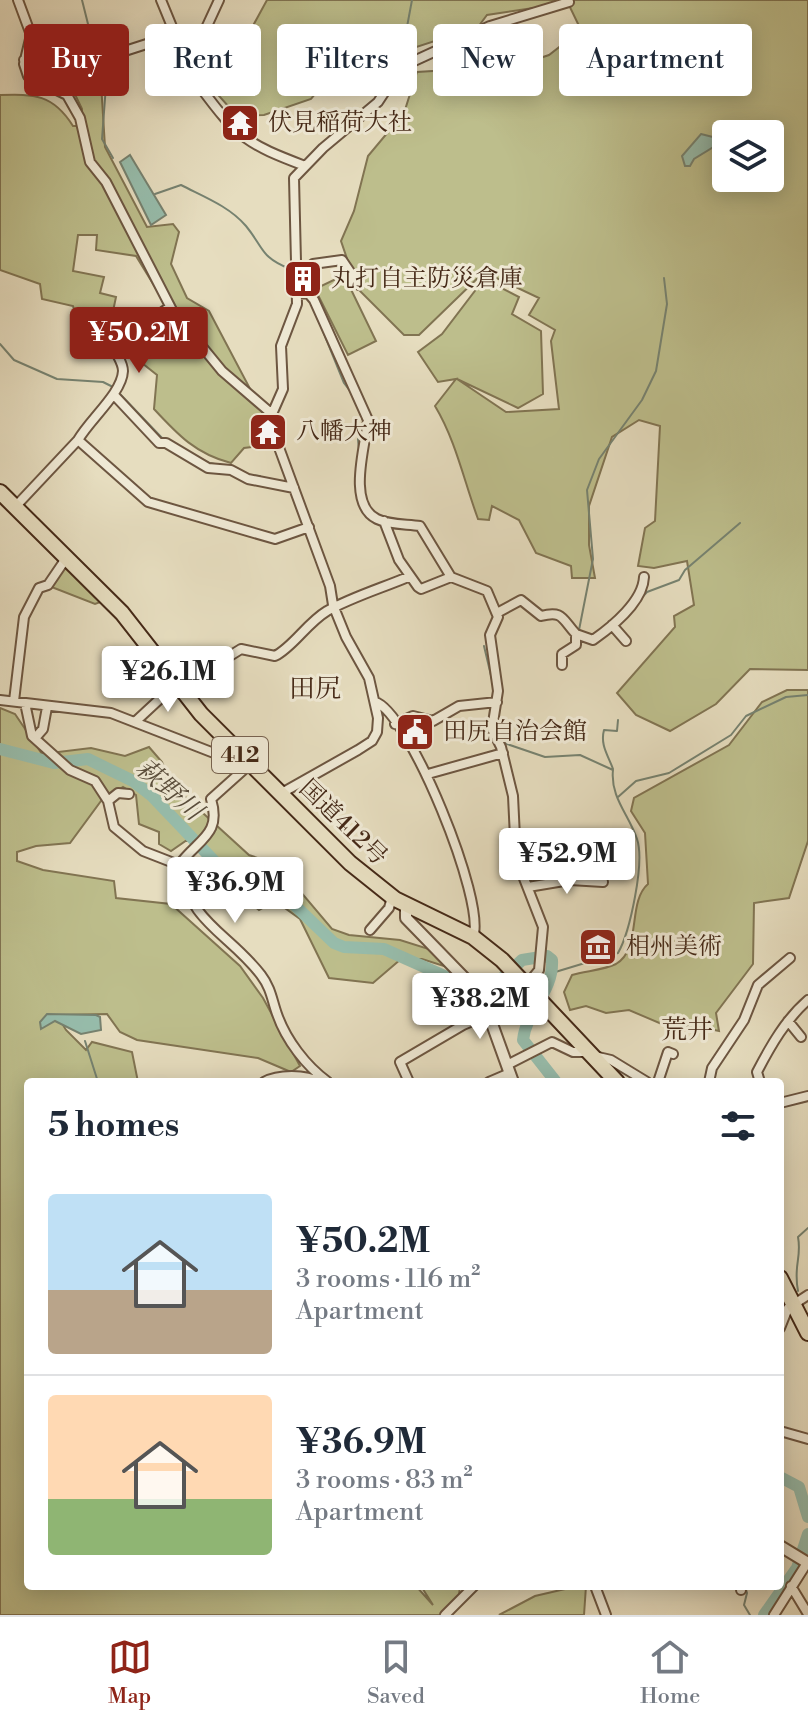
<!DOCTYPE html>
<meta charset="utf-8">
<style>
:root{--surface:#fff;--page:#f2f2f3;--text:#1f2937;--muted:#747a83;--line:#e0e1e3;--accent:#8f2418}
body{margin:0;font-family:"Libre Bodoni","Noto Serif JP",serif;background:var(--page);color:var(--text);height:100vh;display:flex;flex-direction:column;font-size:30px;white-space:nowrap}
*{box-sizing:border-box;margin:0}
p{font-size:26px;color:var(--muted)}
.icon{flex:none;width:44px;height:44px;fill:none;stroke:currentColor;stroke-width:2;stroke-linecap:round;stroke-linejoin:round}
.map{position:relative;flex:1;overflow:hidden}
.sheet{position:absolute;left:24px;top:1078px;width:760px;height:512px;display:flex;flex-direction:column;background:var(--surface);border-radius:8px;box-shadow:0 4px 20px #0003}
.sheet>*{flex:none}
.guide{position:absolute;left:24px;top:24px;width:760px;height:72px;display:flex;gap:16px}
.controls{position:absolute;left:712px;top:120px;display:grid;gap:16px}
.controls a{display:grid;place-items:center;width:72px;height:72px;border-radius:8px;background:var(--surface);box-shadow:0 4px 20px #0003;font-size:40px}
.price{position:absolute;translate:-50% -68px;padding:0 18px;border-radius:8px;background:#fff;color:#222;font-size:26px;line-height:52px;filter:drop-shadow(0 2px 4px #0008)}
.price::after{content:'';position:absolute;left:50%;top:48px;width:24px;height:18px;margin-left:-12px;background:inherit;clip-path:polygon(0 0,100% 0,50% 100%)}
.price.selected{background:var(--accent);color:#fff}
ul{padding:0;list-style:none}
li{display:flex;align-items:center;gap:24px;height:200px;padding:0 24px}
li+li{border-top:2px solid var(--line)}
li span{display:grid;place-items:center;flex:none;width:224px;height:160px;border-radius:8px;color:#555}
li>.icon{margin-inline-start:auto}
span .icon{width:96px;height:96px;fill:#fffc;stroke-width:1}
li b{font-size:34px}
h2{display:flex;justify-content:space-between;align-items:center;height:96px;padding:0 24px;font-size:34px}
.tag{padding:0 28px;border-radius:8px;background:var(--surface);box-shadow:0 4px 20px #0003;font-size:28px;line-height:72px}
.tag.selected{background:var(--accent);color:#fff}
.menu{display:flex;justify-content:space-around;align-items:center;height:112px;border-top:2px solid var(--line);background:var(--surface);font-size:22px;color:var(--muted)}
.menu a{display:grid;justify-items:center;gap:4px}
.menu .selected{color:var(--accent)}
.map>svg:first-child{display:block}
.green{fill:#bdbe8c;stroke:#817452;stroke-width:2;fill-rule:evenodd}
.water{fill:#97bdac;stroke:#768270;stroke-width:2}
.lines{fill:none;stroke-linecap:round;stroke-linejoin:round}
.stream{stroke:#768270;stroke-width:2}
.river{stroke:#97bdac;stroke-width:12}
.minor-casing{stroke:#6d5641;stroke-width:12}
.tertiary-casing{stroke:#6d5641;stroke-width:14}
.trunk-casing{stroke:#452917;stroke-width:18}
.minor{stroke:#efe9d5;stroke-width:8}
.tertiary{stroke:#efe9d5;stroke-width:10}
.trunk{stroke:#e6ddbf;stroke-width:14}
.labels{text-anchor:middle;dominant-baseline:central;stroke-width:6;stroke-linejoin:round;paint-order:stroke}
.shield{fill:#efe9d5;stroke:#786350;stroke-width:2}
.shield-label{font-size:22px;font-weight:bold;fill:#452917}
.poi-label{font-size:24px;fill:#452917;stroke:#efe9d5;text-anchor:start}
.street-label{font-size:24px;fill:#452917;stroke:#efe9d5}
.neighbourhood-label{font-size:26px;fill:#452917;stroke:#efe9d5}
.water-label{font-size:26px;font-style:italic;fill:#5a4e3c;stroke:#efe9d5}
</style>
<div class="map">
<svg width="808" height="1615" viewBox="0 0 808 1615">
<rect width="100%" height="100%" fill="#e6ddbf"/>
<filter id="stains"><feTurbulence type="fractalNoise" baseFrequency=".0025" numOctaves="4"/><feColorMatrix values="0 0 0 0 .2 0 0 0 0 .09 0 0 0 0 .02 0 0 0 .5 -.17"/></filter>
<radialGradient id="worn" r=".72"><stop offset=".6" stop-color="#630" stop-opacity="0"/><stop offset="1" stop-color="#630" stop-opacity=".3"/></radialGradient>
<path class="green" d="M 267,0 L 808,0 L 808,670 L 750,669 L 716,704 L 670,731 L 636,715 L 617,693 L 675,627 L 674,616 L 694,605 L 687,561 L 654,568 L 638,566 L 645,528 L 655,521 L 660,426 L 639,420 L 612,437 L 589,506 L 589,545 L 595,578 L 572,578 L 571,566 L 536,553 L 519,520 L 492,506 L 489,520 L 478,519 C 464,481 456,441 435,406 L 456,379 L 438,382 L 418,352 L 442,334 L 484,279 L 519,297 L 512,314 L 541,331 L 543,394 L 518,408 L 457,379 L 506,412 L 559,409 L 551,341 L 555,330 L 529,315 L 539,298 L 484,272 L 419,335 L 404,335 L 357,288 L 341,241 L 354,211 L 368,156 L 404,113 L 417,72 L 516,66 L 549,55 L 581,30 L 567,1 L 541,11 L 533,8 L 487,15 L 478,27 L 395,54 L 375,48 L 342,61 L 311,99 L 264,115 L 237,116 L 211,87 L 214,67 L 237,55 ZM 726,134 L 770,134 L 770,178 L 726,178 Z
M 101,83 L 105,147 L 147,227 L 173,224 L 179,232 L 171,264 L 187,298 L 209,311 L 267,421 L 269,445 L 244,448 L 231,463 C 196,454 178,435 154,409 L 157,375 L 123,348 L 78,324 L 73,306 L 42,299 L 40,284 L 0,270 L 0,95 C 34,94 53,94 73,126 L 81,126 L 82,109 L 70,84 ZM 78,235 L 97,235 L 96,250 L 136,256 L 166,305 L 146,320 L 112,316 L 116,297 L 100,293 L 104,277 L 73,271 Z
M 344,275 L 376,341 L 348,355 L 315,289 Z
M 65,563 L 103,601 L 95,604 L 49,586 Z
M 787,690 L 808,690 L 808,841 L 789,898 L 754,903 L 753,964 L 716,1013 L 719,1031 L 690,1025 L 671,1028 L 629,1010 L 606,1013 L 586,1006 L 570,1010 L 564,992 L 572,975 C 585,971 604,970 616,964 C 642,949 627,902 648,884 L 645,833 L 631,811 L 634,798 L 729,745 L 762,702 Z
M 0,708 L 15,714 L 42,754 L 91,748 L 125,756 L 149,747 L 162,762 L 171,784 L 249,855 L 278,865 L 332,929 L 349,935 L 400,940 L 432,950 L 447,967 L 422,959 L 401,959 L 373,983 L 329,978 L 300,919 L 275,901 L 259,910 L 244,898 L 246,890 L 229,866 L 187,840 L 171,851 L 159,844 L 159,832 L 139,824 L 136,795 L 123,787 L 101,801 L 70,843 L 36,846 L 17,852 L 17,861 L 43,870 L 114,881 L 116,898 L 171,904 L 240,966 L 263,998 L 300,1066 L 291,1072 L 258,1058 L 137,1040 L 120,1032 L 107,1014 L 57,1015 L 66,1030 L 86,1050 L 92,1042 L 132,1052 L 138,1082 L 28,1082 L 28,1586 L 416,1586 L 433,1605 L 421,1586 L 460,1586 L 459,1595 L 440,1615 L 0,1615 Z
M 578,1586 L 586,1586 L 584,1615 L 499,1615 L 535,1596 Z"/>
<path class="water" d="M 701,134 L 713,137 L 715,146 L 694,159 L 690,166 L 685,166 L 682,156 Z
M 130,155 L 166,215 L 151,225 L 120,162 Z
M 47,1014 L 96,1015 L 100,1017 L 101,1030 L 81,1034 L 55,1021 L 41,1029 L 40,1022 Z"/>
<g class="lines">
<path class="stream" d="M 82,0 L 89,28 L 106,52
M 108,58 L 102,139 L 113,158
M 401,59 L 412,0
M 155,194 L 181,185 C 202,196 229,206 246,226 C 264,248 260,257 290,269
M 316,314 L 344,383 L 353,395
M 0,344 L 14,360 L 57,379 L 103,382 L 113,387
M 120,394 L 163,439
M 359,451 L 358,439 L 364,427
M 190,453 L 209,463 L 232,467
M 249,475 L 260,476
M 366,516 L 377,523
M 636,604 L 647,592 L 679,580 L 685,570 L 740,523
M 579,630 L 593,559 L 587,490 L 599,459 L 642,400 L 656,371 L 667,304 L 664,278
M 484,646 L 493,684
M 490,717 L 487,728 L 491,737
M 504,743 L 545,757 L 580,755 L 613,770 C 610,797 629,815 637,839 C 645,862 630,932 618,953 L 552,973
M 613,769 C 608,755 600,745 604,730 L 617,731 L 618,720
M 618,797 L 636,781 L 669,773 L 731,735 L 746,716 L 786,697 L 808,695
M 85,1041 L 98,1082
M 798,1291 C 793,1265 802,1258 798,1237 L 808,1228
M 745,1586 L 747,1593 L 744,1605 L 750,1615"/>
<path class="river" d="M 0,749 L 54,763 L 88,759 L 133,781 L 152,796 L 217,864 L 255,886 L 285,896 L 334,943 L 344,947 L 384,949 L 467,986 L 484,988 L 496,984 L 522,960 L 547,956 L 552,960 C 554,991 526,1011 523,1040 L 556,1082
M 780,1477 L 799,1487 L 808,1517
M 764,1615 L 797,1568 L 808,1534"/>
<g class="minor-casing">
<path id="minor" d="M 18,0 L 31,35 L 24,64 L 28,76 L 67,95 L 80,118 L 90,162 L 106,182 L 172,310 L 222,371 L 272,414
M 161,0 L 175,34
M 201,39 L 219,0
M 24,60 L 100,59 L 187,31 C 220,42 201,70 201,88 C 238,138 247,144 305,166
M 308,293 L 307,269 L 313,264 L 342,260 L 359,285
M 297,294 L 308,293 L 314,300 L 368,420 C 366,443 346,504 377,519 C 389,525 407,524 420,526 L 451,577 L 487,591 L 498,617 L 490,635 L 498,691 L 492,729 L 501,747 L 513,796 L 516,858 L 543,927 L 539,970 L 526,986
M 130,316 L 151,319
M 114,395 L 159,443 L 166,443 L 208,468 L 231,470 L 248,479 L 294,488
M 78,440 C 90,419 122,393 123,371 C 123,362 116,355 114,347 C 120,318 128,329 147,322 C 155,319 163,311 170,307
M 15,507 L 78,440 L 148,502 L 275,539 L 309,527
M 384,521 L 399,560 L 418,587 L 421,589 L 451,577
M 497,613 L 521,600 L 541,616 C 563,610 562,619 576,634
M 612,625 L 626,641
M 562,665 L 562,654 L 576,645 L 576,634 L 593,640 C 613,626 643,601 644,577
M 180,687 L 241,649 L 275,656 C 293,647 307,623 327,611 C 352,597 382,588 408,577
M 0,700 L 111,713 L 219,755 L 236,751
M 14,701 L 24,617 L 39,588 L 48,585 L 67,557
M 375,702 C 408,710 487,903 473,937
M 25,703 L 32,736 L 70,770 L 95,781 L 108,801 L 118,793 L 129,794
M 136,721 L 177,683
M 395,724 L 413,716 L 433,721 L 459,706 L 497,702
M 36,737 L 43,729 L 47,707
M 428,774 L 503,753
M 280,794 L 358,750 L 372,741 L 377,732 L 378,718 L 369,678 L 346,637 L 333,605 L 330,586 L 274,434 L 272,414 L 283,389 L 281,346 L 297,304 L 294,178 L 323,148 L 378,102 L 401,67 L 490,26 L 569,2
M 108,801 L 114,827 L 143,851 L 179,865 C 191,925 228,932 261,975 C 271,988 272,1000 277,1014 C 286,1040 306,1066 328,1082
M 179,865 C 198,839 222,835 211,799 L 250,764
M 528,887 L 570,880 L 603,882
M 370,930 L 389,908 L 392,897
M 788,1021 L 801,1037
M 594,1056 L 611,1060 L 647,1082
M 507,1065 L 552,1042 L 573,1052 L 588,1052
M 264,1082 C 278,1074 306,1074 319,1082
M 409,1082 L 400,1062 L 463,1025 L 489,1014
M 489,1082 L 510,1073
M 658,1082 L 668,1052 L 673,1054
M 709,1082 L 712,1068 L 744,1020 L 758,985 L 790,958
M 760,1082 L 757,1072 C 771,1045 786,1019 808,1000
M 780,1103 L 808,1096
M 780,1328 L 788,1308 L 808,1295
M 780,1431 L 808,1439
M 595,1586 L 606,1615
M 741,1586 L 741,1590
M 791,1586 L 808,1614
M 445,1615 L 474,1586
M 774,1615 L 807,1563"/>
</g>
<g class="tertiary-casing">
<path id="tertiary" d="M 406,905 L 406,918 L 474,988 L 487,1010 L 513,1082
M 780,1546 L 808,1563"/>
</g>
<g class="trunk-casing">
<path id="trunk" d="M 0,492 L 122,613 L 201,714 L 350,863 L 395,899 L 473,937 L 502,960 L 617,1082
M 780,1278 L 808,1333"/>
</g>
<use href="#minor" class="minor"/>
<use href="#tertiary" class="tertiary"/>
<use href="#trunk" class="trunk"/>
</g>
<defs>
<g id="temple-square" transform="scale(2)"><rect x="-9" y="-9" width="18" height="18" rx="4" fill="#8f2418" stroke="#efe9d5"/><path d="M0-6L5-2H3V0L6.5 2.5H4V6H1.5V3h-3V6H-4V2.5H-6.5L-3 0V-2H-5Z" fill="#fff"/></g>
<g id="building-square" transform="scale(2)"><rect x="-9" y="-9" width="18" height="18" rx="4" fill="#8f2418" stroke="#efe9d5"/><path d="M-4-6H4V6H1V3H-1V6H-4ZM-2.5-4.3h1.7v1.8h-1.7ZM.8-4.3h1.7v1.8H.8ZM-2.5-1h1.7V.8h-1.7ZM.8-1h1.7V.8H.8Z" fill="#fff"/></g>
<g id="civic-square" transform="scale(2)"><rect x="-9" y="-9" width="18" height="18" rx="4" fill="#8f2418" stroke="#efe9d5"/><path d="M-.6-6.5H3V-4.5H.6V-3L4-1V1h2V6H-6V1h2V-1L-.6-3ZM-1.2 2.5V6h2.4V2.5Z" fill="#fff"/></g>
<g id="museum-square" transform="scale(2)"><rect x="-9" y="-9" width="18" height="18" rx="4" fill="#8f2418" stroke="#efe9d5"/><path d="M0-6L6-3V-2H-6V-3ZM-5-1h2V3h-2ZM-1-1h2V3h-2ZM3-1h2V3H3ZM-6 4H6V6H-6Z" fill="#fff"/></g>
</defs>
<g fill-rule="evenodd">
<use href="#temple-square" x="240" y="123"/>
<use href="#building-square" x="303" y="279"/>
<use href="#temple-square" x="268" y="432"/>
<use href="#civic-square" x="415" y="732"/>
<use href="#museum-square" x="598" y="947"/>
</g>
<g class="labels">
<rect class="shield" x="212" y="737" width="56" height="36" rx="6"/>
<g class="shield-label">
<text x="240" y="755">412</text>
</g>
<g class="poi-label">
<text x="268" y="123">伏見稲荷大社</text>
<text x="331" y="279">丸打自主防災倉庫</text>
<text x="296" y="432">八幡大神</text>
<text x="443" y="732">田尻自治会館</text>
<text x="626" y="947">相州美術</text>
</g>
<g class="street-label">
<text transform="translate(343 823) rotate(44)">国道412号</text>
</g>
<g class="neighbourhood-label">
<text x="315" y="689">田尻</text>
<text x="687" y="1030">荒井</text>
</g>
<g class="water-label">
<text transform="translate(169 790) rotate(41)">萩野川</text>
</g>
</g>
<rect width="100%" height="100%" filter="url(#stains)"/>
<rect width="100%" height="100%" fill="url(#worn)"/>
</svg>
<div class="controls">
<a><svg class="icon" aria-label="layers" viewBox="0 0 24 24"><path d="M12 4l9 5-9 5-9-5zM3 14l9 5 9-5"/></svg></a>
</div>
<b class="price selected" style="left:139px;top:375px">¥50.2M</b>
<b class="price" style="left:168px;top:714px">¥26.1M</b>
<b class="price" style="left:567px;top:896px">¥52.9M</b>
<b class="price" style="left:235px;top:925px">¥36.9M</b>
<b class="price" style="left:480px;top:1041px">¥38.2M</b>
<div class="guide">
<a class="tag selected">Buy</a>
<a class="tag">Rent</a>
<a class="tag">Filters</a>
<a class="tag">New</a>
<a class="tag">Apartment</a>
</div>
<section class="sheet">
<h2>5 homes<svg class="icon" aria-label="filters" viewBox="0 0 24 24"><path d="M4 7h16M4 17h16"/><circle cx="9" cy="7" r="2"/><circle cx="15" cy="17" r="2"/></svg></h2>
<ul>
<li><span style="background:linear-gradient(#bfe0f5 60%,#b9a48a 0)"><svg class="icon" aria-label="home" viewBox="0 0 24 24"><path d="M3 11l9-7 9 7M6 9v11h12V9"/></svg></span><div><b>¥50.2M</b><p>3 rooms · 116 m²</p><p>Apartment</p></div></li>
<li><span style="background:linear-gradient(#ffd9b3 65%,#8fb573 0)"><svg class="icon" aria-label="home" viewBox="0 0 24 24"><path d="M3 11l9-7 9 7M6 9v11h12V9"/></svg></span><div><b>¥36.9M</b><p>3 rooms · 83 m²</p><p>Apartment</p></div></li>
</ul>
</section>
</div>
<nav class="menu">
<a class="selected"><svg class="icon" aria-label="map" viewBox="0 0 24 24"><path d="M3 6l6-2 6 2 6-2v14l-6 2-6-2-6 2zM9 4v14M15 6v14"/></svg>Map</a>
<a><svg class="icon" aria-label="saved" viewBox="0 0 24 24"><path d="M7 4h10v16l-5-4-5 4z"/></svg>Saved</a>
<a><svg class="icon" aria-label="home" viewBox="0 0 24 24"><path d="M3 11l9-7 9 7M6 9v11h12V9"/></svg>Home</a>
</nav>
